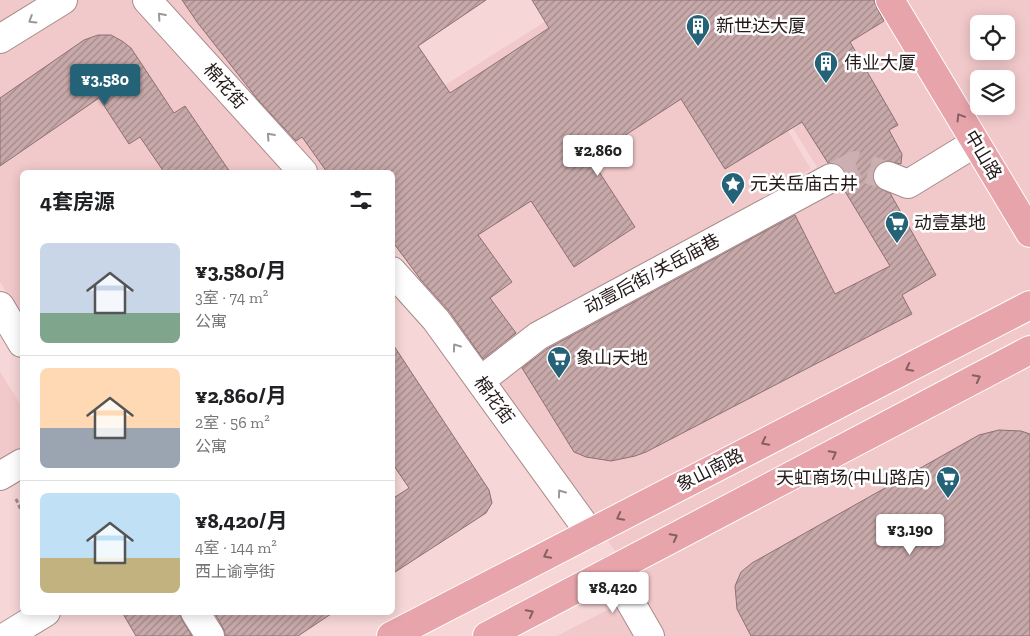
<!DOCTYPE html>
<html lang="zh">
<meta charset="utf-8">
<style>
:root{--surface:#fff;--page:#f2f2f2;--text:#202124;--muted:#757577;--line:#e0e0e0;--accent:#246278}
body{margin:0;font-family:"Zilla Slab","Noto Sans SC",serif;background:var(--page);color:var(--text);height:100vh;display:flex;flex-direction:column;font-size:19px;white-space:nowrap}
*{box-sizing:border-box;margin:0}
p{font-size:16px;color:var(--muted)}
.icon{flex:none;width:28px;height:28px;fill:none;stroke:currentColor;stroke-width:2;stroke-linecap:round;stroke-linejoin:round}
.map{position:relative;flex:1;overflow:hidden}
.sheet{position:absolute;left:20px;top:170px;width:375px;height:445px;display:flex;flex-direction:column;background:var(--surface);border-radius:8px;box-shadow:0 2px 12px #0003}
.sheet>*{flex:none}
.controls{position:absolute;left:970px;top:15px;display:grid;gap:10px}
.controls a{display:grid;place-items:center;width:45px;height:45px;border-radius:8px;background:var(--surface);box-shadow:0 2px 12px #0003;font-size:25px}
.price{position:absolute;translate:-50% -42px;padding:0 11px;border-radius:5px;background:#fff;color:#222;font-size:16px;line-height:32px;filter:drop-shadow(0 1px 2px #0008)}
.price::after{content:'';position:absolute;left:50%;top:30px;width:15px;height:11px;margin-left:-8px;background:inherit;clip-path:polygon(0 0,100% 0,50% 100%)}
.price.on{background:var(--accent);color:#fff}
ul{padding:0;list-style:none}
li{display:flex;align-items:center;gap:15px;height:125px;padding:0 20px}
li+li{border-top:1px solid var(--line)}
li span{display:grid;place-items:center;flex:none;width:140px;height:100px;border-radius:8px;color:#555}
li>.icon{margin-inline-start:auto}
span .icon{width:60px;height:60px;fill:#fffc;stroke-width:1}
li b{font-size:21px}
h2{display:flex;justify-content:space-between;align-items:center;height:60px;padding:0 20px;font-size:21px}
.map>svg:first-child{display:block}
.built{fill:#f2c9cb;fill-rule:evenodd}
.building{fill:url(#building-hatch);stroke:#8d7072}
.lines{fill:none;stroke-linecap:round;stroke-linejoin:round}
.minor-tunnel{stroke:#ccb0b1;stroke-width:28;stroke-dasharray:28 14;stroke-linecap:butt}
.minor-casing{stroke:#a78a8b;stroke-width:30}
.major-casing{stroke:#fff;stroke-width:30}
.path{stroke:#a18a8a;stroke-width:3;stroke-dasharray:4 2.5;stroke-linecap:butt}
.minor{stroke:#fff;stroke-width:28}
.major{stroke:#e7a4ab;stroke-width:28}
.oneway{stroke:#9d9898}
.oneway2{stroke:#865f62}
.labels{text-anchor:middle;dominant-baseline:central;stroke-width:5;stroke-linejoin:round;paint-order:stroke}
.poi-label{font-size:18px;fill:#251a1a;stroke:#fff;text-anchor:start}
.street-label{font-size:18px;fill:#251a1a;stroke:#fff}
</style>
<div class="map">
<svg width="1030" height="636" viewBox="0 0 1030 636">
<defs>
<pattern id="building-hatch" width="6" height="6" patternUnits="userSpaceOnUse" patternTransform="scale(1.25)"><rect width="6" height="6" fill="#c8a9aa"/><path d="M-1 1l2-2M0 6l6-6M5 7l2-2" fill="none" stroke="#a2898a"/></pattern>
</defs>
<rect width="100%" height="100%" fill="#f6d6d7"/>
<path class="built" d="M 0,0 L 200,0 L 347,172 L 22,172 L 22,318 L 0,282 Z
M 579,0 L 740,51 L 811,169 L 531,330 L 485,368 L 393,241 L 406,110 Z
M 712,0 L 1030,0 L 1030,636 L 557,636 L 644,591 L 491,379 L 573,322 L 613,400 L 826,288 L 779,193 L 817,167 ZM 979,24 L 1006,24 L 1006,51 L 979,51 ZM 979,79 L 1006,79 L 1006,106 L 979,106 Z
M 0,372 L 22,407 L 22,449 L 0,462 Z"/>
<path class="building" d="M 182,0 L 486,0 L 418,46 L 450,93 L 549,28 L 532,0 L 874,0 L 877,8 L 884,21 L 850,42 L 898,125 L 889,130 L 902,154 L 901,164 L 886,161 L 878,164 L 873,171 L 873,179 L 876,186 L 890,193 L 936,275 L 902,295 L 912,314 L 646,452 L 635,456 L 611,461 L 586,457 L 574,452 L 522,368 L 547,349 L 795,215 L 835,294 L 890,266 L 843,188 L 847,179 L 844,170 L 839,164 L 828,163 L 802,122 L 725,169 L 681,99 L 590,158 L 635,227 L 574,267 L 531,201 L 478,235 L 512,282 L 490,298 L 516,333 L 483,359 L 449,311 L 421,280 L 392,241 L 392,172 L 327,172 L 302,137 L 296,141 L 259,101 L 197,22 Z
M 98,35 L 111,35 L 122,41 L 131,48 L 174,113 L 185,106 L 230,172 L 164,172 L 140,137 L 129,144 L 99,98 L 0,166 L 0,98 L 84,40 Z
M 392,343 L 489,490 L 492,503 L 486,513 L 392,574 L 392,499 L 409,488 L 392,463 Z
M 999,430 L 1021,431 L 1030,434 L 1030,636 L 751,636 L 737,609 L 735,586 L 741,572 L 752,563 L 979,435 Z
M 122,612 L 179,612 L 182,620 L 192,636 L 136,636 Z
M 214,612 L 334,612 L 298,636 L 226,636 L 223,628 Z"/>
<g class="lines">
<path class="minor-tunnel" d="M 831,178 L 855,165 L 888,176"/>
<g class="minor-casing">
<path id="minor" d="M 147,0 L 303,172
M 0,39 L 63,0
M 888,176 L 908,184 L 975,143
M 392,271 L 436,320 L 590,533
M 0,306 L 22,343
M 480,381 L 538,336 L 831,178
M 0,476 L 22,463
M 612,570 L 650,636
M 195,612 L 210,636
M 7,636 L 46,612"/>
</g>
<g class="major-casing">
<path id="major" d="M 890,0 L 1030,233
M 391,636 L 1030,305
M 487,636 L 1030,350"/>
</g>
<path class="path" d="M 16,499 L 22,512"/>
<use href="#minor" class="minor"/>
<use href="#major" class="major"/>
</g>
<defs><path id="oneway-chevron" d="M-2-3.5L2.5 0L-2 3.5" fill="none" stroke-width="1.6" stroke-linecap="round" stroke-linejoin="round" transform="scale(1.25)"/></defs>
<g class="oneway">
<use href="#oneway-chevron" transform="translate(161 16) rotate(-132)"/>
<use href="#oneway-chevron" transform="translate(32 20) rotate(148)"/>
<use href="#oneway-chevron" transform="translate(270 136) rotate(-132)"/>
<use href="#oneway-chevron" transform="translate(456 347) rotate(-126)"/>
<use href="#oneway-chevron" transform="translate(561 493) rotate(-126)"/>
</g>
<g class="oneway2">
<use href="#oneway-chevron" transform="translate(960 117) rotate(-121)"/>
<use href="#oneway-chevron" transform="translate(909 368) rotate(153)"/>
<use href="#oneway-chevron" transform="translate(977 378) rotate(-28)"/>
<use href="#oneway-chevron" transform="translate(765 442) rotate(153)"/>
<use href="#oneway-chevron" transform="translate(833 454) rotate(-28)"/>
<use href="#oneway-chevron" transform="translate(620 517) rotate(153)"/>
<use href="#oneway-chevron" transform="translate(674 537) rotate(-28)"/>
<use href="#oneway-chevron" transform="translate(547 555) rotate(153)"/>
<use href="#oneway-chevron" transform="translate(530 613) rotate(-28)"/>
</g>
<defs>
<g id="building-pin" transform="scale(1.25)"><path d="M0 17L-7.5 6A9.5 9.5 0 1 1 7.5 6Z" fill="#246278" stroke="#fff"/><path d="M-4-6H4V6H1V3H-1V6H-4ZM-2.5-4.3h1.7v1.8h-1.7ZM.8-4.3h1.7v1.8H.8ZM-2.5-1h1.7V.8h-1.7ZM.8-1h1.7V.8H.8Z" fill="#fff"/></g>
<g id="sight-pin" transform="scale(1.25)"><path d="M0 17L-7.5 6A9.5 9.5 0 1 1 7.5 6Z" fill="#246278" stroke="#fff"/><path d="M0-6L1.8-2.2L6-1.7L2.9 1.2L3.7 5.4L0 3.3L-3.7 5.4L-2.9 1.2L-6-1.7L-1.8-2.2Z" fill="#fff"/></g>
<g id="supermarket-pin" transform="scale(1.25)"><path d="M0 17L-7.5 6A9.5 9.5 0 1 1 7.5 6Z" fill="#246278" stroke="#fff"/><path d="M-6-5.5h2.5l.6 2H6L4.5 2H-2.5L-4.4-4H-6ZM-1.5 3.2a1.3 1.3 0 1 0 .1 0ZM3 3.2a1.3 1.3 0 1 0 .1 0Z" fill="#fff"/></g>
</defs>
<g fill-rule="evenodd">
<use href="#building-pin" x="698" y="26"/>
<use href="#building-pin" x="826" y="63"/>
<use href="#sight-pin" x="733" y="184"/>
<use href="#supermarket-pin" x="897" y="223"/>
<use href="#supermarket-pin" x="559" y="358"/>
<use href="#supermarket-pin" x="948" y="478"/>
</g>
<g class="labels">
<g class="poi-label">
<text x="716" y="26">新世达大厦</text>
<text x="844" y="63">伟业大厦</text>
<text x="750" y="184">元关岳庙古井</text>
<text x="914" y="223">动壹基地</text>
<text x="576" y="358">象山天地</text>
<text x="930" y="478" text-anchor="end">天虹商场(中山路店)</text>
</g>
<g class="street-label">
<text transform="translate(225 86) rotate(48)">棉花街</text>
<text transform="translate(983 155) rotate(59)">中山路</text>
<text transform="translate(652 274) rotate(-28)">动壹后街/关岳庙巷</text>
<text transform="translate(494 400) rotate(54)">棉花街</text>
<text transform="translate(710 470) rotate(-27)">象山南路</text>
</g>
</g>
</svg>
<div class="controls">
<a><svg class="icon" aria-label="locate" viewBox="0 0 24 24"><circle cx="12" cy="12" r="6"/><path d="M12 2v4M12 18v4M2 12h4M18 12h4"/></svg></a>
<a><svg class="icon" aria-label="layers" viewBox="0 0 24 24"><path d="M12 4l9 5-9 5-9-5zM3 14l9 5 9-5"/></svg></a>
</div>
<b class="price on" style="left:105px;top:106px">¥3,580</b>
<b class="price" style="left:598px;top:177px">¥2,860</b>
<b class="price" style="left:910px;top:556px">¥3,190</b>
<b class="price" style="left:613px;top:614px">¥8,420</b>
<section class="sheet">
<h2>4套房源<svg class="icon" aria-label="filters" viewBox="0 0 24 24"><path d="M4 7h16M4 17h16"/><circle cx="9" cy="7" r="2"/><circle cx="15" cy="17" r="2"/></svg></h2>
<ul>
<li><span style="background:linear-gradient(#c9d6e8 70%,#7fa58c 0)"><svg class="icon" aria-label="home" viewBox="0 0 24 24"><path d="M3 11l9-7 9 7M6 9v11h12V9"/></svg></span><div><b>¥3,580/月</b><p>3室 · 74 m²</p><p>公寓</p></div></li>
<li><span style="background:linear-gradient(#ffd9b3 60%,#9aa5b1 0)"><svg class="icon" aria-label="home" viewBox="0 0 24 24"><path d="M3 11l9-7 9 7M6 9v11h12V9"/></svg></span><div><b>¥2,860/月</b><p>2室 · 56 m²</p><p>公寓</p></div></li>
<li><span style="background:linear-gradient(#bfe0f5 65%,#c2b280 0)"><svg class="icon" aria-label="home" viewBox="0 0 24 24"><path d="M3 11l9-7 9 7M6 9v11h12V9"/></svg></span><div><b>¥8,420/月</b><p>4室 · 144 m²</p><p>西上谕亭街</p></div></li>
</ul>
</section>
</div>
